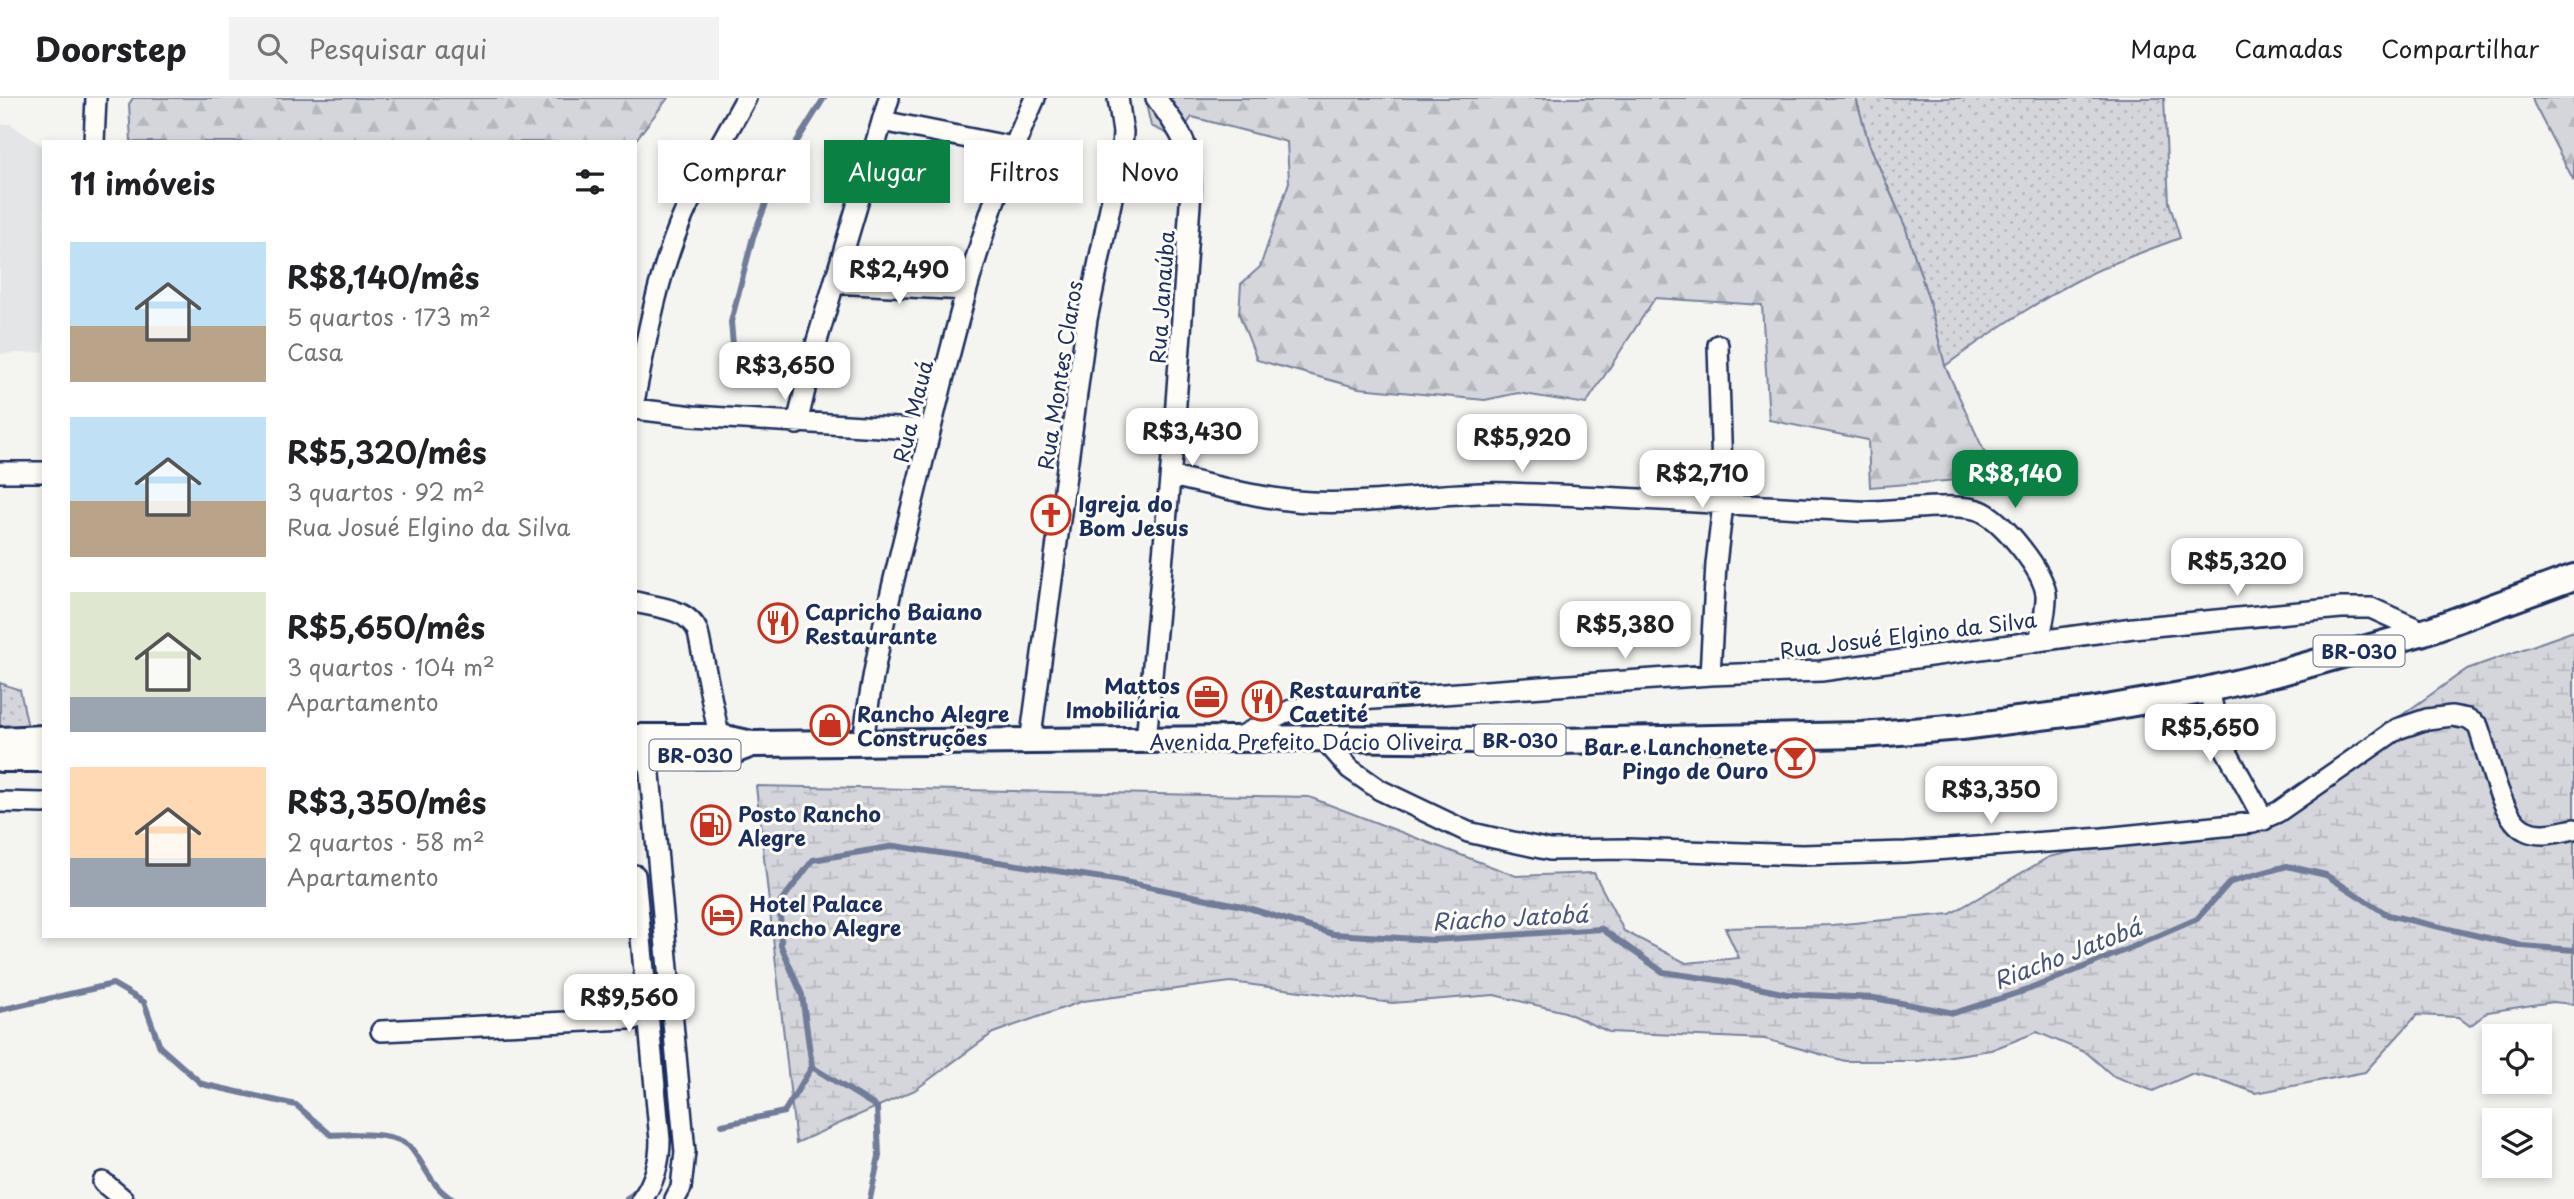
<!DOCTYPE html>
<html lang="pt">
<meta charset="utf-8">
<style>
:root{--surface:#fff;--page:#f2f2f2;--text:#202124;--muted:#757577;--line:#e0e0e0;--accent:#0b8043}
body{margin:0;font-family:"Playpen Sans",sans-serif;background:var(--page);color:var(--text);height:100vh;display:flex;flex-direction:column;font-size:26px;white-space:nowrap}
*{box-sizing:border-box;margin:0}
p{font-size:23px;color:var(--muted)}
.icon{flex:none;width:38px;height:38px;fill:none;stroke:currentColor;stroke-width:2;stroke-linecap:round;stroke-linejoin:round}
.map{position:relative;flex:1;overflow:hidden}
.side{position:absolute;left:42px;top:42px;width:595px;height:798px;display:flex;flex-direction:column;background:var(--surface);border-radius:0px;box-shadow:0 4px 10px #0003}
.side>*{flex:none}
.hud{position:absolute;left:658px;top:42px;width:665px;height:63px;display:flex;gap:14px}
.tools{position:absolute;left:2482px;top:926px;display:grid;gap:14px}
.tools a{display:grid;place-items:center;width:70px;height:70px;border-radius:0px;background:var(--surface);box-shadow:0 4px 10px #0003;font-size:35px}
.price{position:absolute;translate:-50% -60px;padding:0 16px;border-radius:14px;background:#fff;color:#222;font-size:23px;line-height:46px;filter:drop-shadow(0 2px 4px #0008)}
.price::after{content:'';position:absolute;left:50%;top:42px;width:21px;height:16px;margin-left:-10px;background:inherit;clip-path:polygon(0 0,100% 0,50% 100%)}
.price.selected{background:var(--accent);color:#fff}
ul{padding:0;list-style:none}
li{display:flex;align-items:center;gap:21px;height:175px;padding:0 28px}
li span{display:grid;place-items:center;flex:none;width:196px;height:140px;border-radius:0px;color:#555}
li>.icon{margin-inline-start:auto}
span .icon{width:84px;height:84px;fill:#fffc;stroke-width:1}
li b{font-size:30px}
h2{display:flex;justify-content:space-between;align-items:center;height:84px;padding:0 28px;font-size:30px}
.chip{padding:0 24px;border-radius:0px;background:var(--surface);box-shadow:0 4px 10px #0003;font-size:24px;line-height:63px}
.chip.selected{background:var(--accent);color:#fff}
header{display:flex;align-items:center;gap:42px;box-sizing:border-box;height:98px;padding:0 35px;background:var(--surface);border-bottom:2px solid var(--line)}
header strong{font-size:33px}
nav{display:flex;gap:38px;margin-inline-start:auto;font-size:24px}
.search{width:490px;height:63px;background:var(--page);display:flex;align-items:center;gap:18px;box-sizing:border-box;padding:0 24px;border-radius:0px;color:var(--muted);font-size:26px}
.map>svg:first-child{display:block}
.built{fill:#e4e5e6}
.grass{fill:url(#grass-dots);stroke:#78829c;stroke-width:2}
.forest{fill:url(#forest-firs);stroke:#78829c;stroke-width:2}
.wetland{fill:url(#wetland-marsh);stroke:#78829c;stroke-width:2}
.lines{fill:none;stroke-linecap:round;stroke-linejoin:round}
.stream{stroke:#717c98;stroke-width:6}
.minor-casing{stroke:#1b2f5e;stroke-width:24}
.major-casing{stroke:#1b2f5e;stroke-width:30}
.minor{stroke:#fdfcf7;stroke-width:19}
.major{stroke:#fdfcf7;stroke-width:24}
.labels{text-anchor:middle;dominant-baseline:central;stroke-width:6;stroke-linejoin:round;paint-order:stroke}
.shield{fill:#fdfcf7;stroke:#5f6c8c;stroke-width:2}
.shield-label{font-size:19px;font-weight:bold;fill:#1b2f5e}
.street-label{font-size:21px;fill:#1b2f5e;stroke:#fdfcf7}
.poi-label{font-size:21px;font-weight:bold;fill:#1b2f5e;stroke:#fdfcf7;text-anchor:start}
.water-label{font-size:23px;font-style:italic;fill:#46567b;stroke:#fdfcf7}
</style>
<header>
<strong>Doorstep</strong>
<div class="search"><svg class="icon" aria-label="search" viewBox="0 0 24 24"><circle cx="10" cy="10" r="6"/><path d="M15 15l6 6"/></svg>Pesquisar aqui</div>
<nav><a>Mapa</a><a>Camadas</a><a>Compartilhar</a></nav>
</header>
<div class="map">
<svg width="2574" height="1101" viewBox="0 0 2574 1101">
<defs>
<pattern id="grass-dots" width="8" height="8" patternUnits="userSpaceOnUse" patternTransform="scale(1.75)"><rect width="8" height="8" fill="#d4d6db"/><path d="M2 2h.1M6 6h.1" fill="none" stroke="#b5b8be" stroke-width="1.8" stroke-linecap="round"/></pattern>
<pattern id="forest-firs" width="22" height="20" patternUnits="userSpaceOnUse" patternTransform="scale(1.75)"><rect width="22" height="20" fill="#d4d6db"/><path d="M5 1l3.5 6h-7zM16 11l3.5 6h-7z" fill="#b5b8be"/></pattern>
<pattern id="wetland-marsh" width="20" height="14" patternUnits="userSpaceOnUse" patternTransform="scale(1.75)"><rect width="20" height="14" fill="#d4d6db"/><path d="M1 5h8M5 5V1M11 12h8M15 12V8" fill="none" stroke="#b5b8be"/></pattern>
</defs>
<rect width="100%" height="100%" fill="#f4f4f1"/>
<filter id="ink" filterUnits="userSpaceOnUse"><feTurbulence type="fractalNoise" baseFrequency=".0143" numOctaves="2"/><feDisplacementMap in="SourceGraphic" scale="14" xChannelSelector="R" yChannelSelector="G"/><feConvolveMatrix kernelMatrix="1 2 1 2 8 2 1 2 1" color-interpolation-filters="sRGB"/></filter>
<g filter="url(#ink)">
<path class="built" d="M 0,26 L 10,26 L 44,49 L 44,254 L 0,256 Z"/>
<path class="grass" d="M 1856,0 L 2164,0 L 2169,104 L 2180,140 C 2150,151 2119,162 2090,176 C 2039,201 1991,234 1945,268 L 1930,206 L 1905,128 L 1869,46 Z
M 0,585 L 20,592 L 28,629 L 0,630 Z"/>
<path class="forest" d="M 133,0 L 668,0 L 634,44 L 131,44 L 129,6 Z
M 1150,0 L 1856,0 L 1869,46 L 1905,128 L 1930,206 L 1945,268 L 1996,379 L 1870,389 L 1868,342 L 1769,322 L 1762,207 L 1655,200 L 1586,306 L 1518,295 L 1485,302 L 1359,290 L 1257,262 L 1239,216 L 1241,186 L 1260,169 L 1289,84 L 1287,44 L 1192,19 L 1177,40 L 1151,28 L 1146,6 Z
M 2532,0 L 2574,0 L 2574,83 L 2534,6 Z"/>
<path class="wetland" d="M 2574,533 L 2574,906 L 2552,904 L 2488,914 L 2470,928 L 2458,919 L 2417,917 L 2365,974 L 2256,995 L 2226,984 L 2191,976 L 2153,993 L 2113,978 L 2087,955 L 2037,934 L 1991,952 L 1918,963 L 1845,963 L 1765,941 L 1609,934 L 1565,914 L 1494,897 L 1392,905 L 1231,884 L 1083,903 L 993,935 L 915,992 L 796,1045 L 756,688 L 1309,699 L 1516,778 L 1594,775 L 1624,833 L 1686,865 L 1739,860 L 1725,830 L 1832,827 L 1950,816 L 2049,759 L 2274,708 L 2467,571 Z"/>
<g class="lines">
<path class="stream" d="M 736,282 L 731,224 L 753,139 L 779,72 L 824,0
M 0,912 L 113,886 L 144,904 L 160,949 L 202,986 L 296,1007 L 331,1037 C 352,1036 397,1033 411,1050 C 426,1069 431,1088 452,1101
M 812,969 L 877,1009 L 879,1058 L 870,1101
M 722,1027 L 784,1014 L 812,969 L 802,897 L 781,848 L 780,805 L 813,762 L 895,748 L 1115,782 L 1242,808 L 1333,836 L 1433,842 L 1602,831 L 1663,874 L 1724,883 L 1787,896 L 1874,900 L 1954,915 L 2030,891 L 2128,851 L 2197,821 L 2230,784 L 2287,768 L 2326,777 L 2388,817 L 2522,848 L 2574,852
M 627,1101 L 640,1090"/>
<g class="minor-casing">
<path id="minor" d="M 882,23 L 1013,49
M 94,44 L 96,0
M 834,185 L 966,192
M 635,299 C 647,238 658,176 683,118 C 701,77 725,39 746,0
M 635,311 L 693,318 L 930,332
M 797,326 L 814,253 L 889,0
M 0,374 L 44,374
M 1171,378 C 1217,388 1264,402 1311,404 C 1376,407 1442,393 1507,395 C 1624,399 1740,407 1857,413 C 1888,415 1958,402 1983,414 C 2004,425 2043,472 2046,496 C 2047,512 2042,528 2039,543
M 635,504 C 659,510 688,510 698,534 L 722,653
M 1710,577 L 1716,466 L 1723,406 L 1718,247
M 2209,591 L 2220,641 L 2264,722
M 1323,640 L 1350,671 L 1380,692 L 1468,734 L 1494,740 L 1550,752 L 1627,751 L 1802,757 L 1906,754 L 2103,740 L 2253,725 L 2278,714 L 2397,631 L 2427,621 L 2452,618 L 2468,621 L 2478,628 C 2488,655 2500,720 2525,732 C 2540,740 2558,734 2574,731
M 1236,641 L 1291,612 L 1318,605 L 1710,577 L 1821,573 L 2133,530 L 2341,510 L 2371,510 L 2424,534
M 1146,643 L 1173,348 L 1191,92 C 1191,46 1182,36 1156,0
M 647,644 L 685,1054 L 681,1090 L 675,1101
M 863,645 C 874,554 898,465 920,375 C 951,248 981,119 1035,0
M 1030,645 L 1087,221 L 1122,52 L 1123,34 L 1118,0
M 0,704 L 44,705
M 635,777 L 660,1042 C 660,1064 655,1083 642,1101
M 381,933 L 648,920
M 103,1084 L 123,1101"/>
</g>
<g class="major-casing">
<path id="major" d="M 635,639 L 720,639 L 752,646 L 1323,640 L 1560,643 L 1862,637 L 1962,629 L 2089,613 L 2197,594 L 2282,574 L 2424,534 L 2574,479
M 0,642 L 44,640
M 635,658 L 723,657 L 752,646
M 0,661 L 44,661"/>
</g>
<use href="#minor" class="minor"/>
<use href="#major" class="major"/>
</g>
</g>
<defs>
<g id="church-ring" transform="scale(2.0125)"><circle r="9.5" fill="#fdfcf7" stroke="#c8321e" stroke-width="1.5"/><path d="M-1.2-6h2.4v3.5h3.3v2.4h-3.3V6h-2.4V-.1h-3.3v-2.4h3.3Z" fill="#c8321e"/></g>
<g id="restaurant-ring" transform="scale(2.0125)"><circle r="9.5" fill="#fdfcf7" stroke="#c8321e" stroke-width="1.5"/><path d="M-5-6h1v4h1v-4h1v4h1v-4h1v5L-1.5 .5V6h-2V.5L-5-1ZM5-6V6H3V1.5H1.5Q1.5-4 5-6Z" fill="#c8321e"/></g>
<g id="office-ring" transform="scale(2.0125)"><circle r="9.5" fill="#fdfcf7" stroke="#c8321e" stroke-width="1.5"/><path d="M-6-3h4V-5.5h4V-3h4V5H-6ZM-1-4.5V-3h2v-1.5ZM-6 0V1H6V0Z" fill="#c8321e"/></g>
<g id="shop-ring" transform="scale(2.0125)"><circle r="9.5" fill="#fdfcf7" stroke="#c8321e" stroke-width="1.5"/><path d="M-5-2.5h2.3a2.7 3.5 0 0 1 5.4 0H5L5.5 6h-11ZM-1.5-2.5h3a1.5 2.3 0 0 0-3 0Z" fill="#c8321e"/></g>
<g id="bar-ring" transform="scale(2.0125)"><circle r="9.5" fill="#fdfcf7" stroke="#c8321e" stroke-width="1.5"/><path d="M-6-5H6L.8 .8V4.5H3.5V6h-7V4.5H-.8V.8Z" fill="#c8321e"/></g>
<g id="fuel-ring" transform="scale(2.0125)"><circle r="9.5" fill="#fdfcf7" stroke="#c8321e" stroke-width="1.5"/><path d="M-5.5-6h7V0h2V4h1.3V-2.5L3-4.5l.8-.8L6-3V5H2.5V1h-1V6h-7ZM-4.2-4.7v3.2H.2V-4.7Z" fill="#c8321e"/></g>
<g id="hotel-ring" transform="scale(2.0125)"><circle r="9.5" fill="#fdfcf7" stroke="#c8321e" stroke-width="1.5"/><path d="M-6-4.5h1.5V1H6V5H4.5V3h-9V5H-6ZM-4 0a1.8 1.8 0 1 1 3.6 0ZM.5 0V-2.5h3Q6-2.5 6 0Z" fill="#c8321e"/></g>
</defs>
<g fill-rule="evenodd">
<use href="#church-ring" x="1051" y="417"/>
<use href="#restaurant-ring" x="778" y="525"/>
<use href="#office-ring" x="1207" y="599"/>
<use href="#restaurant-ring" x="1262" y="603"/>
<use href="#shop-ring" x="830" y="627"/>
<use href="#bar-ring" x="1795" y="660"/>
<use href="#fuel-ring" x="711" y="727"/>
<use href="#hotel-ring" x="722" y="817"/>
</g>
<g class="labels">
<g class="shield">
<rect x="2313.5" y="537.5" width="91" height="31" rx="5"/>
<rect x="1474.5" y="626.5" width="91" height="31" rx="5"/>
<rect x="649.5" y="641.5" width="91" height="31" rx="5"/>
</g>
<g class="shield-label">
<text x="2359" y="553">BR-030</text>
<text x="1520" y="642">BR-030</text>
<text x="695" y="657">BR-030</text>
</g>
<g class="street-label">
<text transform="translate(1161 199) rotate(-86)">Rua Janaúba</text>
<text transform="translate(1059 277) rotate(-81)">Rua Montes Claros</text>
<text transform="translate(912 313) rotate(-76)">Rua Mauá</text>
<text transform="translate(1908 536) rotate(-7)">Rua Josué Elgino da Silva</text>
<text x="1306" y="643">Avenida Prefeito Dácio Oliveira</text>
</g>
<g class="poi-label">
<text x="1078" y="405">Igreja do<tspan x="1078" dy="24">Bom Jesus</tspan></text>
<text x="805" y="513">Capricho Baiano<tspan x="805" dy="24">Restaurante</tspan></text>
<text x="1180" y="587" text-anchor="end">Mattos<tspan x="1180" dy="24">Imobiliária</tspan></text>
<text x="1289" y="591">Restaurante<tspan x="1289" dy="24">Caetité</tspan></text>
<text x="857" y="615">Rancho Alegre<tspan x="857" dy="24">Construções</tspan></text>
<text x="1768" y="648" text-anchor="end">Bar e Lanchonete<tspan x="1768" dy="24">Pingo de Ouro</tspan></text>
<text x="738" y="715">Posto Rancho<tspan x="738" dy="24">Alegre</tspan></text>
<text x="749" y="805">Hotel Palace<tspan x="749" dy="24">Rancho Alegre</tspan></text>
</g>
<g class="water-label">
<text transform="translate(1510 819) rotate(-3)">Riacho Jatobá</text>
<text transform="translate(2067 855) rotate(-21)">Riacho Jatobá</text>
</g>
</g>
</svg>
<div class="tools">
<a><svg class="icon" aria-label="locate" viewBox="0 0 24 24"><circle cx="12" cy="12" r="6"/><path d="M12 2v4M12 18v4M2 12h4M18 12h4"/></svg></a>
<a><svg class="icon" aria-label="layers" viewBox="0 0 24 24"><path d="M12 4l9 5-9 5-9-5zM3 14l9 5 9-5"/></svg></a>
</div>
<b class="price" style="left:899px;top:208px">R$2,490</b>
<b class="price" style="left:785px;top:304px">R$3,650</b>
<b class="price" style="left:1192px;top:370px">R$3,430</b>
<b class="price" style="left:1522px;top:376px">R$5,920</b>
<b class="price" style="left:1702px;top:412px">R$2,710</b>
<b class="price selected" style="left:2015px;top:412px">R$8,140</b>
<b class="price" style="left:2237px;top:500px">R$5,320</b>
<b class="price" style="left:1625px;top:563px">R$5,380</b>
<b class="price" style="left:2210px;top:666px">R$5,650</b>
<b class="price" style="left:1991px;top:728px">R$3,350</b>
<b class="price" style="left:629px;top:936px">R$9,560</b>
<div class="hud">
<a class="chip">Comprar</a>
<a class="chip selected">Alugar</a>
<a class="chip">Filtros</a>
<a class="chip">Novo</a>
</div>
<section class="side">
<h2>11 imóveis<svg class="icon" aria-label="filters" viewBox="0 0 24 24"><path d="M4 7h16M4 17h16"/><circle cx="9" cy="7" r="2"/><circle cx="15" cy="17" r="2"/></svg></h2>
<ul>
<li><span style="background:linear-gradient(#bfe0f5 60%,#b9a48a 0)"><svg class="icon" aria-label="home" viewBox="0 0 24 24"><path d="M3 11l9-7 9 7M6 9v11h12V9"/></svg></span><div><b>R$8,140/mês</b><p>5 quartos · 173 m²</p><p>Casa</p></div></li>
<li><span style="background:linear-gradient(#bfe0f5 60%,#b9a48a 0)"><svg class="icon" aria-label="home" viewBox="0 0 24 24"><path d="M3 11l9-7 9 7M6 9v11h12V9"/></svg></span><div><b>R$5,320/mês</b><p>3 quartos · 92 m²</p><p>Rua Josué Elgino da Silva</p></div></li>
<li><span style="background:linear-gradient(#dfe7d0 75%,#9aa5b1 0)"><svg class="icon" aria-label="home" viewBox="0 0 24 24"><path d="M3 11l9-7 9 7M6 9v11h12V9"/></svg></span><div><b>R$5,650/mês</b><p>3 quartos · 104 m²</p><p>Apartamento</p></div></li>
<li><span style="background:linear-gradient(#ffd9b3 65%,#9aa5b1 0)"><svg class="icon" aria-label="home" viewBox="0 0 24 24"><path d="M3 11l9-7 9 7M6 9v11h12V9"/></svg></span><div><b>R$3,350/mês</b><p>2 quartos · 58 m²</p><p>Apartamento</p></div></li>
</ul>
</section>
</div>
